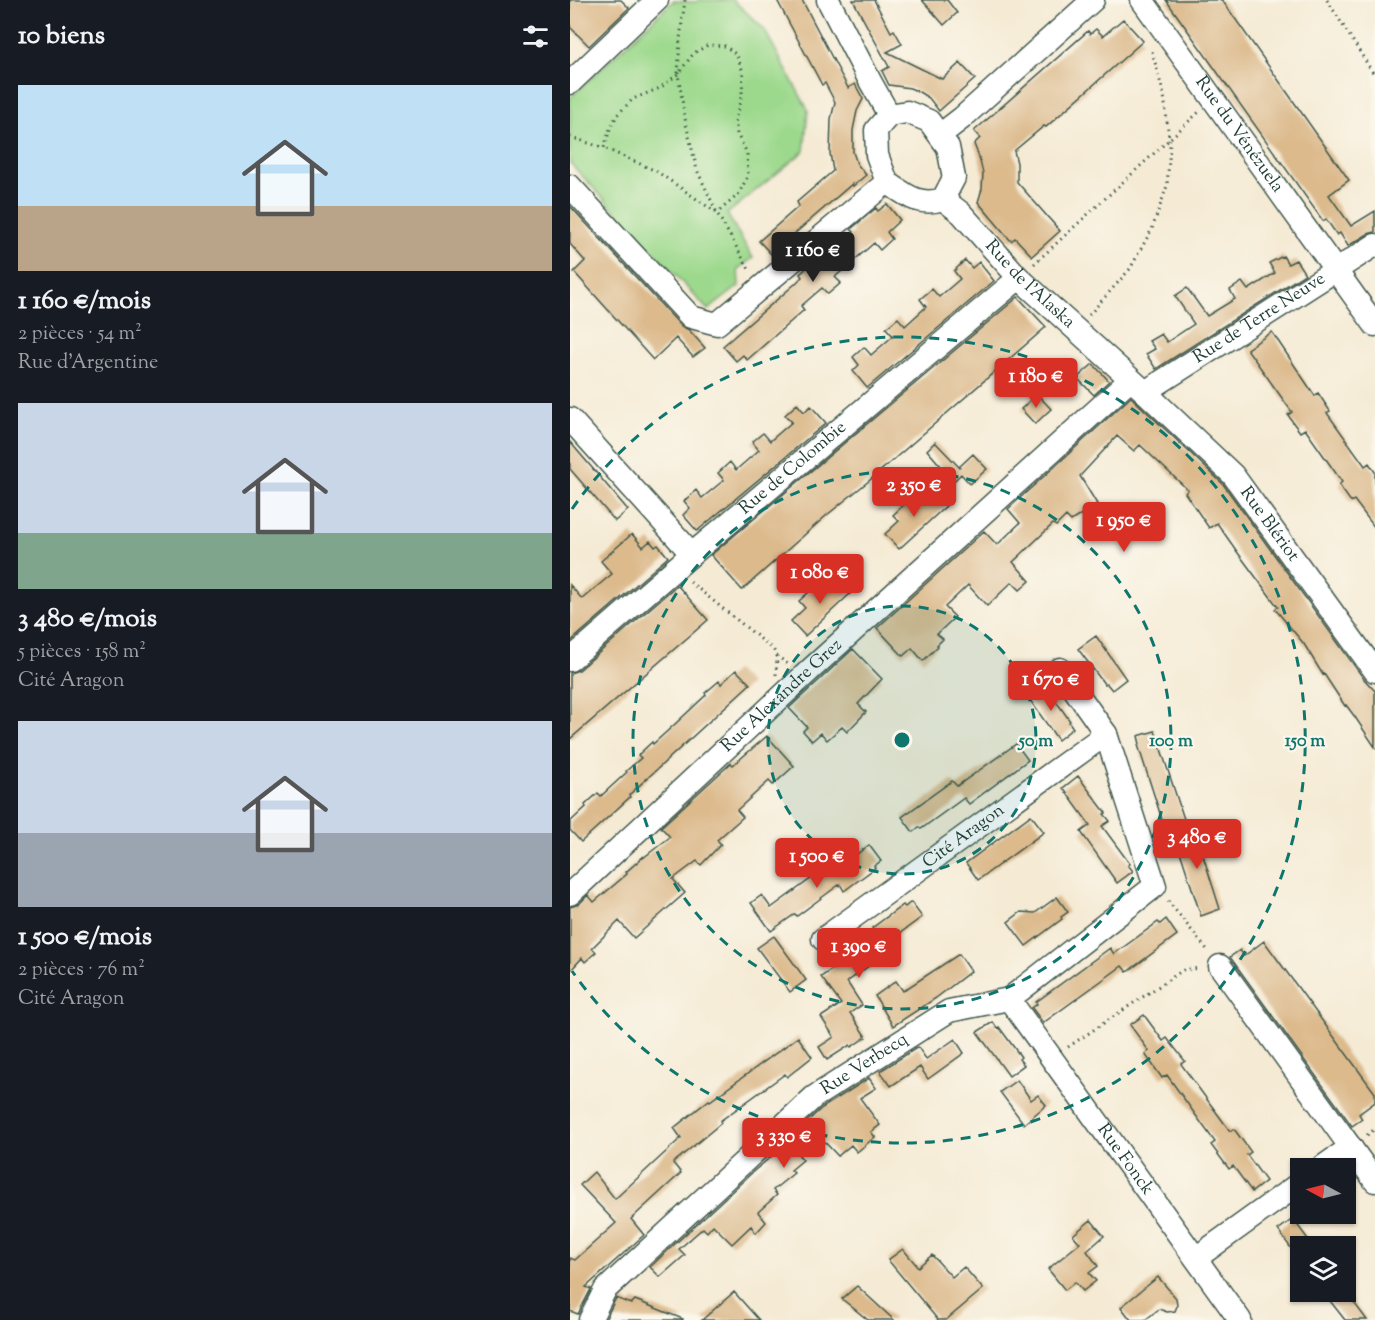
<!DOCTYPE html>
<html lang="fr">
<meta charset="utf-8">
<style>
:root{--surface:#171b24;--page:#242831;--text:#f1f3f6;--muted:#9ea1a6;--accent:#d93025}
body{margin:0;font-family:"Sorts Mill Goudy",serif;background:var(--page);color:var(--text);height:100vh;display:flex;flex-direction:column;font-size:22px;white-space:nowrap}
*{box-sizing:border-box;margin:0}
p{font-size:20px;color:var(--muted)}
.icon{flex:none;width:33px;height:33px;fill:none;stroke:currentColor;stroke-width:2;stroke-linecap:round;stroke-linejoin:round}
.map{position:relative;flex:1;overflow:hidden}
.details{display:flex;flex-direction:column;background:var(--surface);width:570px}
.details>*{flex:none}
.needle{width:39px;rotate:277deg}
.buttons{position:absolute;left:720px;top:1158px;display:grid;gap:12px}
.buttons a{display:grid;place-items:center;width:66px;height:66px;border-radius:0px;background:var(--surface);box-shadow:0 2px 4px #0004;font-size:30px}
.price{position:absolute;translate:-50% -51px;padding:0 14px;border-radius:6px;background:var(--accent);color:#fff;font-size:20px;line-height:39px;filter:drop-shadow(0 2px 3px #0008)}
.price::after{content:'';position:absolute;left:50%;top:36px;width:18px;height:14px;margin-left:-9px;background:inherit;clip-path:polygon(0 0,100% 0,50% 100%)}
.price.active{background:#222;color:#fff}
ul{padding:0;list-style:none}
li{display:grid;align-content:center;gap:12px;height:318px;padding:0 18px}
li span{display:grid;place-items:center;height:186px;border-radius:0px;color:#555}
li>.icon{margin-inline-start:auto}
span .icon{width:108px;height:108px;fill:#fffc;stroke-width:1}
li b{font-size:26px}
h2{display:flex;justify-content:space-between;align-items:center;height:72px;padding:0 18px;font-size:26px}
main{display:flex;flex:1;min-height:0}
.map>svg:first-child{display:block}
.green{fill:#9dd98d;stroke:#5e8b60;stroke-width:1.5}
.building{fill:#dcba8c}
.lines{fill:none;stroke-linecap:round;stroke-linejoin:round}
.minor-casing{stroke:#3f574c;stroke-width:25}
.path{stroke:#3f574c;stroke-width:3;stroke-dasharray:1.5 4.5;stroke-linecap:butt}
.minor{stroke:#fff;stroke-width:22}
.ring{fill:none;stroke:#0f766e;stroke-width:3;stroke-dasharray:10 8}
.labels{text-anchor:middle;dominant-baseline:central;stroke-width:4.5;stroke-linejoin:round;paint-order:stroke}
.street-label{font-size:18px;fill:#1f3d34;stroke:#fbf7ec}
.centre{fill:#0f766e;stroke:#fbf7ec;stroke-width:3}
.ring-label{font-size:18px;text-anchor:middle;font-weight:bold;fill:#0f766e;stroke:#fbf7ec;stroke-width:4.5;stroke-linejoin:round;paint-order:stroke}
</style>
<main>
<section class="details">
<h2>10 biens<svg class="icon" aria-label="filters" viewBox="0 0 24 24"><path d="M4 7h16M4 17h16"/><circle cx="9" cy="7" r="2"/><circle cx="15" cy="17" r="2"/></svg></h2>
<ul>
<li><span style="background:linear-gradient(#bfe0f5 65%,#b9a48a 0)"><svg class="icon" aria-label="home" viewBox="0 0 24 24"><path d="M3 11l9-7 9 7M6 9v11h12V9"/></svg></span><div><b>1 160 €/mois</b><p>2 pièces · 54 m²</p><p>Rue d'Argentine</p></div></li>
<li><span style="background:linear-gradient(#c9d6e8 70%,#7fa58c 0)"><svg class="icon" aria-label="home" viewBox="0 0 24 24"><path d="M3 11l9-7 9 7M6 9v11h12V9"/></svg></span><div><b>3 480 €/mois</b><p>5 pièces · 158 m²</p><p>Cité Aragon</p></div></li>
<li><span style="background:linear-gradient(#c9d6e8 60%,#9aa5b1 0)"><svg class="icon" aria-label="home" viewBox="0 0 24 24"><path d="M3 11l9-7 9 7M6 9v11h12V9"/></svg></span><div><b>1 500 €/mois</b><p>2 pièces · 76 m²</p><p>Cité Aragon</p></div></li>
</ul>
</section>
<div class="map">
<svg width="805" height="1320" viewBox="0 0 805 1320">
<rect width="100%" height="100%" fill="#fbf7ec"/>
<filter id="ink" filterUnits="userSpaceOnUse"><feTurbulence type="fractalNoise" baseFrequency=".0167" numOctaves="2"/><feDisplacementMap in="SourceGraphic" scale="12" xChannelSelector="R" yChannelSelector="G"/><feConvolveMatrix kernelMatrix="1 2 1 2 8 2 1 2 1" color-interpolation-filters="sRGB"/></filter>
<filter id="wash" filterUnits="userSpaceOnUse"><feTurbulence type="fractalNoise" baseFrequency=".008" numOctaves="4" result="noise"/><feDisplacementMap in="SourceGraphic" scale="24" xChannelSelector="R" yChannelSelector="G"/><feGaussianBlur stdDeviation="1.35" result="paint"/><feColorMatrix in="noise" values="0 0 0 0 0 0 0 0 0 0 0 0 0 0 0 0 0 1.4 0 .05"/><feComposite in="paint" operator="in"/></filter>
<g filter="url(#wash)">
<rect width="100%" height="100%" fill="#f5ebd5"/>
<path class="green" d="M 128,0 L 163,0 L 194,29 L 238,110 L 234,151 L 157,214 L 183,258 L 168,269 L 169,286 L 138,310 L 0,163 L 0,98 L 103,1 L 127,2 Z"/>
<g id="blocks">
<path class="building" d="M 0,0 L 51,0 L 59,8 L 19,46 L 0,27 Z
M 207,0 L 232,0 L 278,88 L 285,84 L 293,99 L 287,111 L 283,130 L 283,152 L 287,164 L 296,175 L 283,186 L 282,184 L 201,254 L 189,241 L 229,206 L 227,202 L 263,171 L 260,153 L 261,119 L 265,102 L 255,83 L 252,85 Z
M 283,0 L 304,0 L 321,32 L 324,30 L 332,44 L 317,52 L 372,79 L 390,63 L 405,79 L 369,111 L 359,98 L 349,92 L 340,88 L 319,85 L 312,71 L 319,67 Z
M 352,0 L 377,0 L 387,13 L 374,25 Z
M 596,0 L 652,0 L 779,180 L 759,195 L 781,226 L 805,211 L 805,232 L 798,234 L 778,246 L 770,233 L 767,235 L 756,219 L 753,221 Z
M 553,19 L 573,41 L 476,127 L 474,126 L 444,151 L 447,163 L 447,182 L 490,231 L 462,256 L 445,238 L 441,241 L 408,202 L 412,189 L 413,173 L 409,157 L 404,144 L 410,138 L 404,131 L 518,31 L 520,34 L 526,29 L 533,36 Z
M 317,204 L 330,220 L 317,232 L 322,239 L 310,250 L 304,243 L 265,277 L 271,283 L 258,294 L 252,288 L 231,306 L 234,310 L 177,360 L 173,355 L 166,361 L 153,346 L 225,284 L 232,277 L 230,274 L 249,257 L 254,253 L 257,255 L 284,232 L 281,229 L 306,208 L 308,211 Z
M 0,206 L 111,326 L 119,330 L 135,348 L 123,357 L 106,338 L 83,360 L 4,272 L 15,261 L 0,244 Z
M 713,256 L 718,264 L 726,260 L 735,274 L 586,369 L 576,354 L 585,349 L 579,341 L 591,334 L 597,342 L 624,324 L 605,296 L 617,288 L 637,316 L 665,299 L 660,290 L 672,282 L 678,290 L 705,273 L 699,263 Z
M 395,260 L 402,268 L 409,262 L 424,281 L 297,388 L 283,371 L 289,365 L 283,357 L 294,347 L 301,355 L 323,336 L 316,328 L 328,318 L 335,326 L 356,307 L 350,299 L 362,289 L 369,297 L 390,279 L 384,271 Z
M 448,297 L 476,327 L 300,480 L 257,515 L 172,590 L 141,555 Z
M 702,332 L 745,396 L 748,393 L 760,411 L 757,413 L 795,466 L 799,463 L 805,472 L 805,528 L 784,500 L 781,502 L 769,485 L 772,482 L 735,429 L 730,432 L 724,424 L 718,415 L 722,412 L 677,349 Z
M 523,364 L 539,381 L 524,395 L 507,378 Z
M 467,394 L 481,409 L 465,424 L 451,409 Z
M 561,397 L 653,484 L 794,679 L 805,691 L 805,747 L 785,717 L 776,705 L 775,706 L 754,674 L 753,675 L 734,644 L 705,609 L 708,607 L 668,553 L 647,523 L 639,528 L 615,493 L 618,490 L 570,445 L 564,451 L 547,436 L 510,476 L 527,504 L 501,521 L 496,516 L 486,526 L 483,524 L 443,562 L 460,581 L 450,590 L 442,582 L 417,606 L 398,585 L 375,607 L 385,617 L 367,634 L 373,639 L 367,645 L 368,646 L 353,661 L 342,648 L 333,656 L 307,628 L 414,531 L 427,545 L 450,523 L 438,509 Z
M 227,404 L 234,412 L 241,406 L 256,423 L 127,531 L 113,515 L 120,508 L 114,501 L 126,490 L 132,498 L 154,480 L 148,473 L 160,462 L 166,470 L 189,450 L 182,442 L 193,433 L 200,441 L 222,422 L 215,415 Z
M 0,442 L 58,510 L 45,521 L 0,469 Z
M 365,442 L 389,467 L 403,454 L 417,469 L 400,484 L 391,474 L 384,481 L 357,450 Z
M 362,491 L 376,506 L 329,549 L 315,534 L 329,521 L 323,515 L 342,497 L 349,504 Z
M 62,534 L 73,547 L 80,541 L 85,547 L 88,545 L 98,557 L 0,642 L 0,585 L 12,599 L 42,574 L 31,561 Z
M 269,577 L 282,592 L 235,636 L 221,621 L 235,608 L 229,601 L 248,584 L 255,590 Z
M 107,585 L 138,620 L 0,739 L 0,673 L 9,670 Z
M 526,636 L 556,679 L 542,690 L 537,684 L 535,685 L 508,649 Z
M 283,649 L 312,679 L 288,704 L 296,712 L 277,732 L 272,727 L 257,740 L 251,733 L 242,741 L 233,731 L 237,727 L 219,708 Z
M 166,670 L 180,684 L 59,795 L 60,797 L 11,842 L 0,830 L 0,822 L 16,807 L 15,805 L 28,793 L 31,796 L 57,772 L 56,771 L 71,758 L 68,755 L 82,742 L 83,744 L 104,725 L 136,695 L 135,693 L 149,681 L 151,684 Z
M 472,686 L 477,692 L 479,691 L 500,721 L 499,722 L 503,728 L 488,740 L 457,696 Z
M 585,731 L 616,825 L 596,832 L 568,745 L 570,744 L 568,736 Z
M 197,736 L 224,766 L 203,785 L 199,781 L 167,810 L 173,817 L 147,840 L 151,844 L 131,865 L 127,861 L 103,879 L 115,893 L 64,938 L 49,921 L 22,948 L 26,952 L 15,962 L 12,958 L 0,971 L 0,907 L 9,904 L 18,895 L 24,902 L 57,874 L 56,872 L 73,857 L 73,858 L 100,837 L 91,827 L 161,763 L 163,765 Z
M 446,744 L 458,760 L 399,804 L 394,798 L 351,829 L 349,827 L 343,832 L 332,817 L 382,781 L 387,786 Z
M 508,776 L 536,813 L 534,814 L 540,821 L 532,826 L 560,864 L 558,865 L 563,871 L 547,883 L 511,832 L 520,825 L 493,788 Z
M 461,815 L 474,832 L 408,880 L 396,863 Z
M 623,824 L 650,909 L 631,916 L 603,830 Z
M 299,845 L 311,861 L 304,866 L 305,868 L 274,891 L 270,884 L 227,916 L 225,914 L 201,931 L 181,903 L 192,895 L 201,908 L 257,867 L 262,873 Z
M 487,897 L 498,912 L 491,917 L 492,919 L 456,946 L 438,922 L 451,912 L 465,913 Z
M 341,902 L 352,917 L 314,945 L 319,951 L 277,982 L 292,1005 L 280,1013 L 296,1037 L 281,1047 L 280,1045 L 257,1060 L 249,1047 L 264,1037 L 251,1017 L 271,1004 L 251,977 L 264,968 L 262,965 L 306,934 L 302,928 L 333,905 L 335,907 Z
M 596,919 L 607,935 L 557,972 L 552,966 L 473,1023 L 462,1008 L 467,1004 L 466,1002 L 540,948 L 544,954 L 588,922 L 590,924 Z
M 204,936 L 236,980 L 220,992 L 187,948 Z
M 694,941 L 805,1093 L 805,1102 L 789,1114 L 792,1119 L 782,1126 L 660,957 L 670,950 L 674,956 Z
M 389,954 L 401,971 L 366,998 L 323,1026 L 305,996 L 326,981 L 333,991 Z
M 574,1015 L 593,1041 L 597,1038 L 615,1061 L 611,1064 L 660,1131 L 664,1129 L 681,1152 L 677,1155 L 696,1181 L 682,1192 L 663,1166 L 659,1169 L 641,1145 L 645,1142 L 597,1075 L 592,1078 L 575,1054 L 579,1051 L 560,1025 Z
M 423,1022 L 427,1028 L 429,1027 L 451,1057 L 449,1059 L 454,1065 L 439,1076 L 407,1032 Z
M 228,1037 L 242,1057 L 217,1077 L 215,1074 L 150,1121 L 151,1123 L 103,1163 L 111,1173 L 61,1219 L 74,1235 L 16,1287 L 21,1289 L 8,1314 L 0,1311 L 0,1258 L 5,1260 L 46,1223 L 10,1185 L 24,1172 L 45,1199 L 111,1138 L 104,1128 L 139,1100 L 140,1101 Z
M 385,1039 L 394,1053 L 358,1079 L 350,1067 L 321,1086 L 310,1071 L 348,1047 L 356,1059 Z
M 299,1078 L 306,1088 L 290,1098 L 310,1125 L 301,1132 L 305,1137 L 287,1152 L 281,1145 L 268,1156 L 250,1137 L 228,1154 L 233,1160 L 221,1170 L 224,1173 L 203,1190 L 207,1195 L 188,1212 L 196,1222 L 186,1233 L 181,1226 L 162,1244 L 143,1225 L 137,1232 L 133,1228 L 109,1249 L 115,1255 L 90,1277 L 80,1267 L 185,1170 L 218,1143 L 216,1141 L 252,1108 Z
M 447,1080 L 461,1100 L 468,1095 L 476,1105 L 454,1124 L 430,1092 Z
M 723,1219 L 743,1246 L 730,1246 L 730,1261 L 708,1230 Z
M 521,1220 L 534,1236 L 517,1251 L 528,1266 L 519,1273 L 526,1281 L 513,1291 L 505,1282 L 495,1290 L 478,1269 L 510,1243 L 503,1235 Z
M 333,1249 L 348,1267 L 362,1255 L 382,1277 L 394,1267 L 413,1289 L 376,1320 L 368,1320 L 318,1260 Z
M 588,1277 L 606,1298 L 607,1306 L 605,1311 L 597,1312 L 589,1309 L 575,1320 L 561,1320 L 551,1307 Z
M 287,1286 L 324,1320 L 298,1320 L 272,1299 Z
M 164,1292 L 189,1320 L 132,1320 Z
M 753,1292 L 776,1292 L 797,1320 L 775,1320 Z
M 46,1298 L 61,1304 L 65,1300 L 113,1319 L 113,1320 L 35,1320 Z"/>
</g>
</g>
<g filter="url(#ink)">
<use href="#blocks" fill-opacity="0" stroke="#3f574c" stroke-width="1.5"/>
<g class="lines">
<g class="minor-casing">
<g id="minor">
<path d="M 258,0 L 300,81 L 319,115"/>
<path id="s1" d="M 572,0 L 805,325"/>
<path d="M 0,83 L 87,0"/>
<path d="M 370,135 L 392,118 L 523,0"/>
<path d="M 0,186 L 121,317 L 147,324 L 317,182 L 307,155 L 306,130 L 319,115 L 337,112 L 359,121 L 378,147 L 384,178 L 373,199 C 349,207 336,195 317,182"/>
<path id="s2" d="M 373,199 L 391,213 L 449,278 L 575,392 L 663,475 L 805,671"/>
<path id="s3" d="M 575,392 L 805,245"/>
<path d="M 0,419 L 122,554"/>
<path id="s4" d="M 0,660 L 122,554 L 449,278"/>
<path id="s5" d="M 0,894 L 240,670 L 560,380"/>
<path id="s6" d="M 253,939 L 536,734"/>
<path d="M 650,966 L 805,1181"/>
<path id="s7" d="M 439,999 L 670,1320"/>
<path d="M 751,1168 L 781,1147"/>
<path d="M 626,1258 L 730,1183"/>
<path id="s8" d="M 20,1320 L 35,1290 L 244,1097 L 379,1011 L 439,999 L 585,886 L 536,734 L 490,669"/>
</g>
</g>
<path class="path" d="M 115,0 L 110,39 L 108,74 L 116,124 L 127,170 L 147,213 L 180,271
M 757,0 L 805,76
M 0,137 L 34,148 L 40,129 L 47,115 L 63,99 L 90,88 L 108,74 L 124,53 L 138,45 L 155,46 L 167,55 L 173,72 L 172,94 L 165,120 L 167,134 L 177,153 L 178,176 L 168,195 L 147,213 L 86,171 L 34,148
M 464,264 L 629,112
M 519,315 L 560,269 L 582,229 L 597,186 L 600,147 L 594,95 L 581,48
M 120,582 L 203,649 L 207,656 L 218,664
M 206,675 L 207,656
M 598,901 L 639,952
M 498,1047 L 613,970 L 630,968
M 797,1135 L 805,1129"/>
<use href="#minor" class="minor"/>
</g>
</g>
<circle cx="332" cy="740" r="134" fill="#0f766e" fill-opacity=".12"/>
<g class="ring">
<circle cx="332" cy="740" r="134"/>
<circle cx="332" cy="740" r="269"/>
<path d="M2 509A403 403 0 1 1 2 971"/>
</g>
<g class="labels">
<g class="street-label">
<text stroke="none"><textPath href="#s1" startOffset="166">Rue du Vénézuela</textPath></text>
<text stroke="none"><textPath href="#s2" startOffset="122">Rue de l'Alaska</textPath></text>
<text stroke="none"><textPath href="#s3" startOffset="136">Rue de Terre Neuve</textPath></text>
<text stroke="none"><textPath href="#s4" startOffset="294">Rue de Colombie</textPath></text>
<text stroke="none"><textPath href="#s2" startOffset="462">Rue Blériot</textPath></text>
<text stroke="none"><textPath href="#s5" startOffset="290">Rue Alexandre Grez</textPath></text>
<text stroke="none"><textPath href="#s6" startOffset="174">Cité Aragon</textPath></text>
<text stroke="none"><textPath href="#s8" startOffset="378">Rue Verbecq</textPath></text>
<text stroke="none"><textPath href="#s7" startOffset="198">Rue Fonck</textPath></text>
</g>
</g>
<circle cx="332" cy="740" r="9" class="centre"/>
<g class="ring-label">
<text x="466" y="746">50 m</text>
<text x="601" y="746">100 m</text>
<text x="735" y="746">150 m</text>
</g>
</svg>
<div class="buttons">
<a><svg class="needle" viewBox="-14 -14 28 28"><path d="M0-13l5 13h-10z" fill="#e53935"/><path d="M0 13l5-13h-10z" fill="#9ea1a6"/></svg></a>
<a><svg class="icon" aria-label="layers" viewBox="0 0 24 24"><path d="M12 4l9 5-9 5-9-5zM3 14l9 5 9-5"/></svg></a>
</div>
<b class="price active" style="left:243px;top:283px">1 160 €</b>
<b class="price" style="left:466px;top:409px">1 180 €</b>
<b class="price" style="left:344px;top:518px">2 350 €</b>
<b class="price" style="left:554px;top:553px">1 950 €</b>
<b class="price" style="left:250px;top:605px">1 080 €</b>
<b class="price" style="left:481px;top:712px">1 670 €</b>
<b class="price" style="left:627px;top:870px">3 480 €</b>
<b class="price" style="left:247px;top:889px">1 500 €</b>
<b class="price" style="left:289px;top:979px">1 390 €</b>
<b class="price" style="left:214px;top:1169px">3 330 €</b>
</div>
</main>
